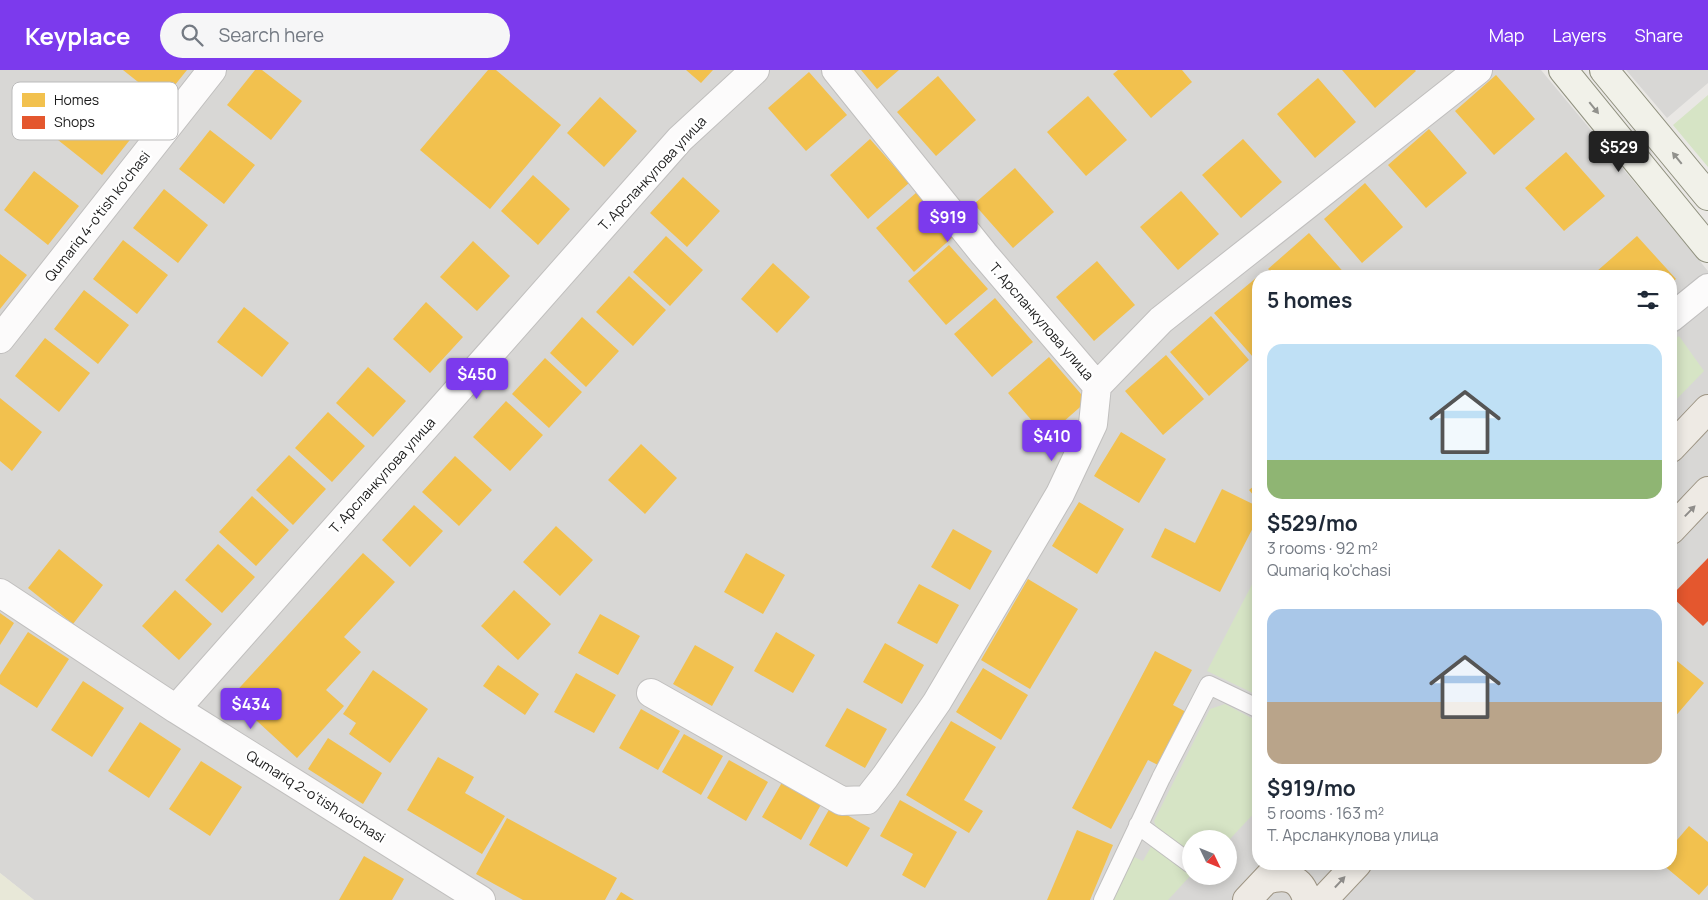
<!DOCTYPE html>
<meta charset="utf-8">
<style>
:root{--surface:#fff;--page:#f6f6f7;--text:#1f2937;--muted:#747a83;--accent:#7c3aed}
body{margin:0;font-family:Manrope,sans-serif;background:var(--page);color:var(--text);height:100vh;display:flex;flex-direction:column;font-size:19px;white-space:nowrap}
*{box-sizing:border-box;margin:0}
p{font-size:16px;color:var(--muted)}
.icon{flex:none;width:28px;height:28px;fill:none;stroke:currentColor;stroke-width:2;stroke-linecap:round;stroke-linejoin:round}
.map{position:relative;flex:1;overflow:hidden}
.panel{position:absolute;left:1252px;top:200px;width:425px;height:600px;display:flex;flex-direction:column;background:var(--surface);border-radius:20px;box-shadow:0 2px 12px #0003}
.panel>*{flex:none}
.needle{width:32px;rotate:133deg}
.fabs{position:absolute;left:1182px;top:760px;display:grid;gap:10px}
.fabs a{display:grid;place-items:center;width:55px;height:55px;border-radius:50%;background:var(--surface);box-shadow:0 2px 12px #0003;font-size:25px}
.price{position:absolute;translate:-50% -42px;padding:0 11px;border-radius:5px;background:var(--accent);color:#fff;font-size:16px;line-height:32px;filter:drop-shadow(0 1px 2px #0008)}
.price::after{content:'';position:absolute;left:50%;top:30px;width:15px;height:11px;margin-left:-8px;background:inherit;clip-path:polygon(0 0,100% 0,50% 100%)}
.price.current{background:#222;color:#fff}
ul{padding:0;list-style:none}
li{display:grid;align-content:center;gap:10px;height:265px;padding:0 15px}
li span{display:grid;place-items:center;height:155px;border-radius:15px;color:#555}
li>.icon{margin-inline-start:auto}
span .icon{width:90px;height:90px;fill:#fffc;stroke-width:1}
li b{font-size:21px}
h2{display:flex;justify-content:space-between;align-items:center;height:60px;padding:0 15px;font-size:21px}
header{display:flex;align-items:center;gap:30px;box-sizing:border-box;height:70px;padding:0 25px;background:var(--accent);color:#fff}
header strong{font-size:24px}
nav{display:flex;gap:28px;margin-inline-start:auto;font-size:18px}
.search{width:350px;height:45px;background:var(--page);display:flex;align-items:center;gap:12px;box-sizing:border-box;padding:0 18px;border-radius:28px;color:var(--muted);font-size:19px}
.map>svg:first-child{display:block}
.residential{fill:#d8d7d5;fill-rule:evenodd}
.farmland{fill:#e8e8d8}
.grass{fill:#d6e4c5}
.homes{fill:#f2c14e}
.shops{fill:#e4572e}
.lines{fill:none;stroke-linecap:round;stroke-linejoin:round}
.lane-casing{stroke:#c0bfbe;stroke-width:20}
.street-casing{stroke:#c0bfbe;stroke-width:30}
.secondary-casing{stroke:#8f907e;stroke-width:30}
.primary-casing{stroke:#9d9483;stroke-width:30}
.lane{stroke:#fcfbfb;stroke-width:18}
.street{stroke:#fcfbfb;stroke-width:28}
.secondary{stroke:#f1f1e9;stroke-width:28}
.primary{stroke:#eeeae4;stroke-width:28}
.oneway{fill:#91918c}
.oneway2{fill:#8f8d8a}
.labels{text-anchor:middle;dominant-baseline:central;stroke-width:5;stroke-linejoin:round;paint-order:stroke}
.street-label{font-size:14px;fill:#1b1b1b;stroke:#fff}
.key{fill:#fff;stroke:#bbb;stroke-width:1}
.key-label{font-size:14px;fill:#1b1b1b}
</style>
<header>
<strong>Keyplace</strong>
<div class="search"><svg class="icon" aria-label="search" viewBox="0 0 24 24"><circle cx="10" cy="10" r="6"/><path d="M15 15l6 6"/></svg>Search here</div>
<nav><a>Map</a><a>Layers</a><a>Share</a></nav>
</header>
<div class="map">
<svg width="1708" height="830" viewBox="0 0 1708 830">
<rect width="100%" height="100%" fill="#e9e7e4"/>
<path class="residential" d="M 0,0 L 1541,0 L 1708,201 L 1708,830 L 34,830 L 0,803 ZM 1259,206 L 1671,206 L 1671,794 L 1259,794 ZM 1191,769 L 1229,769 L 1229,806 L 1191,806 Z
M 1626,0 L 1708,0 L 1708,13 L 1667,48 Z"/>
<path class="farmland" d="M 0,803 L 34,830 L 0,830 Z"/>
<path class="grass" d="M 1708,25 L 1708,97 L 1673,55 Z
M 1679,266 L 1704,301 L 1671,335 L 1671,272 Z
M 1259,501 L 1259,626 L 1207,601 Z
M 1225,634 L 1259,652 L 1259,738 L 1229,770 L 1191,769 L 1191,785 L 1157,760 L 1154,751 L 1210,639 Z
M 1152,775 L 1191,805 L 1168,830 L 1112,830 L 1132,786 L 1143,791 Z"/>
<path class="homes" d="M 123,0 L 187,0 L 162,31 Z
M 255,0 L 262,0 L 302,31 L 271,70 L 227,35 Z
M 488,0 L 496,0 L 561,55 L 490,139 L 420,80 Z
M 686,0 L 713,0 L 701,13 Z
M 861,0 L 899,0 L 877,19 Z
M 1118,0 L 1182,0 L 1192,12 L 1151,48 L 1113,4 Z
M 1342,0 L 1415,0 L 1416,1 L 1375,38 Z
M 809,2 L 847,45 L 806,81 L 768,38 Z
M 1496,5 L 1535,49 L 1494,85 L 1455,41 Z
M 938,6 L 976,50 L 936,86 L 897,42 Z
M 1318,8 L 1356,52 L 1315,88 L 1277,44 Z
M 1088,26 L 1127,70 L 1086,106 L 1047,62 Z
M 600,27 L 637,61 L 604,97 L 567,63 Z
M 88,31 L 133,66 L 102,105 L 58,70 Z
M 1429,59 L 1467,103 L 1426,138 L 1388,95 Z
M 210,60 L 255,95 L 224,134 L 179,99 Z
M 870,69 L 909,113 L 868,149 L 830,105 Z
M 1243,69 L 1282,112 L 1241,148 L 1202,105 Z
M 1566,82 L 1605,126 L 1564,161 L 1525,118 Z
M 1015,98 L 1054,142 L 1013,178 L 974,134 Z
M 34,101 L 79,136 L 48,175 L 4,140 Z
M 533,105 L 570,139 L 538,175 L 501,141 Z
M 683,107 L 720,141 L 687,177 L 650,143 Z
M 1365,113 L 1403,157 L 1362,193 L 1324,149 Z
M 164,119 L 208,155 L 178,193 L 133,158 Z
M 1181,121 L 1219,164 L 1178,200 L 1140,157 Z
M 917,122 L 955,165 L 914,202 L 876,158 Z
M 1309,163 L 1347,206 L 1275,206 L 1268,199 Z
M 666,166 L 703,200 L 670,236 L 633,202 Z
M 1637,166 L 1676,209 L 1671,213 L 1671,206 L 1600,206 L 1596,202 Z
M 123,170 L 168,205 L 137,244 L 93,209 Z
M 473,171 L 510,206 L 477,241 L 440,207 Z
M 949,175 L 988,219 L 946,255 L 908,211 Z
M 0,184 L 27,205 L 0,239 Z
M 1097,191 L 1135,235 L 1094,271 L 1056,227 Z
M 773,193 L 810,227 L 777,263 L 741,229 Z
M 629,206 L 666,240 L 633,276 L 596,242 Z
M 1256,208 L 1259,211 L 1259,282 L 1253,287 L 1214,243 Z
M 84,220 L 129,255 L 98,294 L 54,259 Z
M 995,228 L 1033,272 L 992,307 L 954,264 Z
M 426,232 L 463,267 L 430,303 L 393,269 Z
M 244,237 L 289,273 L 262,307 L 217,272 Z
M 1211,246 L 1249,290 L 1209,326 L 1170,282 Z
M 582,247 L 619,281 L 586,317 L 550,283 Z
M 45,268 L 90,303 L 59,342 L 15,306 Z
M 1166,285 L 1204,329 L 1163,365 L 1125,321 Z
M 1049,287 L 1087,331 L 1046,367 L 1008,323 Z
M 545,288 L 582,322 L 549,358 L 512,324 Z
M 368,297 L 406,331 L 373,367 L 336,333 Z
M 0,328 L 42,362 L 12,401 L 0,391 Z
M 506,331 L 543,365 L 510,401 L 473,367 Z
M 328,342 L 365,376 L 332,412 L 295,378 Z
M 1121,362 L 1166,389 L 1139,433 L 1094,406 Z
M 641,374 L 677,408 L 645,444 L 608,410 Z
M 289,385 L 326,419 L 293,455 L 256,420 Z
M 455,386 L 492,420 L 459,456 L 422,422 Z
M 1259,412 L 1259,432 L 1249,420 Z
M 1222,419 L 1259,437 L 1259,446 L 1220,522 L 1151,487 L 1165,458 L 1195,473 Z
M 252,426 L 289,460 L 256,496 L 219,462 Z
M 1079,432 L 1124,459 L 1097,504 L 1052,476 Z
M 414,435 L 443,461 L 410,497 L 382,470 Z
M 556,456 L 593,490 L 560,526 L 523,492 Z
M 953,459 L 992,481 L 970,520 L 931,497 Z
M 218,474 L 255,507 L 222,543 L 185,510 Z
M 59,479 L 103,515 L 73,554 L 28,518 Z
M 363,483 L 395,512 L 344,567 L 361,582 L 326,620 L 344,636 L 297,688 L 231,627 Z
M 746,483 L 785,505 L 763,544 L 724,522 Z
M 1028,509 L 1078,539 L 1030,619 L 981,590 Z
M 919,514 L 959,535 L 937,574 L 897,553 Z
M 175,520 L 212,554 L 179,590 L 142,556 Z
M 514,520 L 551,554 L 518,590 L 481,556 Z
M 0,543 L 14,553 L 0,575 Z
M 600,544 L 640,566 L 618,605 L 578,583 Z
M 28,562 L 69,589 L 37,638 L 0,614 L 0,605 Z
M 776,562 L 815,585 L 793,623 L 754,601 Z
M 885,573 L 924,595 L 902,634 L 863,612 Z
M 695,575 L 734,597 L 712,636 L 673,614 Z
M 1155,581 L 1192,600 L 1173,635 L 1188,643 L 1160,696 L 1148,690 L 1111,759 L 1072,738 Z
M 1671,586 L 1704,613 L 1673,649 L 1671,647 Z
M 498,595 L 539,624 L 525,645 L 483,616 Z
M 983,598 L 1028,625 L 1001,670 L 956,642 Z
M 373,600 L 428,639 L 390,693 L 349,664 L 356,653 L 343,644 Z
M 576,603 L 616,625 L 594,663 L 554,642 Z
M 83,611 L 124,638 L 92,687 L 51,660 Z
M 847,638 L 887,659 L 865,698 L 825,676 Z
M 641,639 L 680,661 L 658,700 L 619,678 Z
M 951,651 L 996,677 L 964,730 L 983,741 L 969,763 L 906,725 Z
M 140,652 L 181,679 L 149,728 L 108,701 Z
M 684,664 L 723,686 L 701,725 L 662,702 Z
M 328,668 L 382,703 L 363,734 L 308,699 Z
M 438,687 L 474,707 L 465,723 L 505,746 L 482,784 L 407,740 Z
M 729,690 L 768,712 L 746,751 L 707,728 Z
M 201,691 L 242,717 L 210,766 L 169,739 Z
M 784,709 L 823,731 L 801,770 L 762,747 Z
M 900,730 L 957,762 L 925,818 L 902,805 L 913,784 L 880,766 Z
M 831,736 L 870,758 L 847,797 L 809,775 Z
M 507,748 L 617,808 L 605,830 L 523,830 L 476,804 Z
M 1689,756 L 1708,772 L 1708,815 L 1699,825 L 1662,794 L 1671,794 L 1671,777 Z
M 1077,760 L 1113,775 L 1090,830 L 1047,830 Z
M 364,786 L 404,809 L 392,830 L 339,830 Z
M 621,822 L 634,830 L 616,830 Z"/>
<path class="shops" d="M 1708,488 L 1708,551 L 1703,556 L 1671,526 Z"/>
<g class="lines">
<g class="lane-casing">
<path id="lane" d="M 1138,755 L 1191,794
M 1103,830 L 1161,708 L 1209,615 L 1259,639"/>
</g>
<g class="street-casing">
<path id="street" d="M 836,0 L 984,184 L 1097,316
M 1671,248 L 1708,218
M 0,269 L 212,0
M 0,523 L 176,639 L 481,830
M 651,623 L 842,731 L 867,730 L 885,707 L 937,632 L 1060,424 L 1093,354 L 1097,316 L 1161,250 L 1478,0
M 176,639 L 680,69 L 755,0"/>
</g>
<g class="secondary-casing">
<path id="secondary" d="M 1563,0 L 1708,178
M 1604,0 L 1708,126"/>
</g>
<g class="primary-casing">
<path id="primary" d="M 1671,378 L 1708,339
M 1671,460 L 1708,421
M 1266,810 C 1286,804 1301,807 1307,830
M 1247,830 L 1278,797
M 1323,830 L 1357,794"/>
</g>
<use href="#lane" class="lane"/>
<use href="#street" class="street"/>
<use href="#secondary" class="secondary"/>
<use href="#primary" class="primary"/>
</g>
<defs><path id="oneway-solid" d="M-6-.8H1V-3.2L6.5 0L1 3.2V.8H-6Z" transform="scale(1.25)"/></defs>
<g class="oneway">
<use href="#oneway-solid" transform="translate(1594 38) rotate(51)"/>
<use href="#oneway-solid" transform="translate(1677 88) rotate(-129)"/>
</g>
<g class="oneway2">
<use href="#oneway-solid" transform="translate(1690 441) rotate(-46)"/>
<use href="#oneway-solid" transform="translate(1340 812) rotate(-47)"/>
</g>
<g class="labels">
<g class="street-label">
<text transform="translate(652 103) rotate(-47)">Т. Арсланкулова улица</text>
<text transform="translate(97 146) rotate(-52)">Qumariq 4-o'tish ko'chasi</text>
<text transform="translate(1042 251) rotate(49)">Т. Арсланкулова улица</text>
<text transform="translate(382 405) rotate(-48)">Т. Арсланкулова улица</text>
<text transform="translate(316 726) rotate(32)">Qumariq 2-o'tish ko'chasi</text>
</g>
</g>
<rect x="12" y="12" width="166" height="58" rx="8" class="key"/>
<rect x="22" y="23" width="23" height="14" fill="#f2c14e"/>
<rect x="22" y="46" width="23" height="13" fill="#e4572e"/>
<g class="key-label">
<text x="54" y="35">Homes</text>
<text x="54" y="57">Shops</text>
</g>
</svg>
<div class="fabs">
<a><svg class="needle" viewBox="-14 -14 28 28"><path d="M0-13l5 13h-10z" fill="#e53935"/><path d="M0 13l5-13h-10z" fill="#747a83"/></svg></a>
</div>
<b class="price current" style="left:1619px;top:103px">$529</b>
<b class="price" style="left:948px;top:173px">$919</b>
<b class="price" style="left:477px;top:330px">$450</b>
<b class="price" style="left:1052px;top:392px">$410</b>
<b class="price" style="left:251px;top:660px">$434</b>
<section class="panel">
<h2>5 homes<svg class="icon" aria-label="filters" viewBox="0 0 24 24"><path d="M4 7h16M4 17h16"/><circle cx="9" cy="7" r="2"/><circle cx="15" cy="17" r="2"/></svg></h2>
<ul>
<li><span style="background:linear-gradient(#bfe0f5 75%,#8fb573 0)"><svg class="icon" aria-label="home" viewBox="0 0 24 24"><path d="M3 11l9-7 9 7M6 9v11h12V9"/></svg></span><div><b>$529/mo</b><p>3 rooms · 92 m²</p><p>Qumariq ko'chasi</p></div></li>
<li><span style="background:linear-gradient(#a9c7e8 60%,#b9a48a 0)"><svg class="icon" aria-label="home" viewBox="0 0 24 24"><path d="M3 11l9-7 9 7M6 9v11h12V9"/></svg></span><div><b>$919/mo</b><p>5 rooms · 163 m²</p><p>Т. Арсланкулова улица</p></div></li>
</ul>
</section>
</div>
